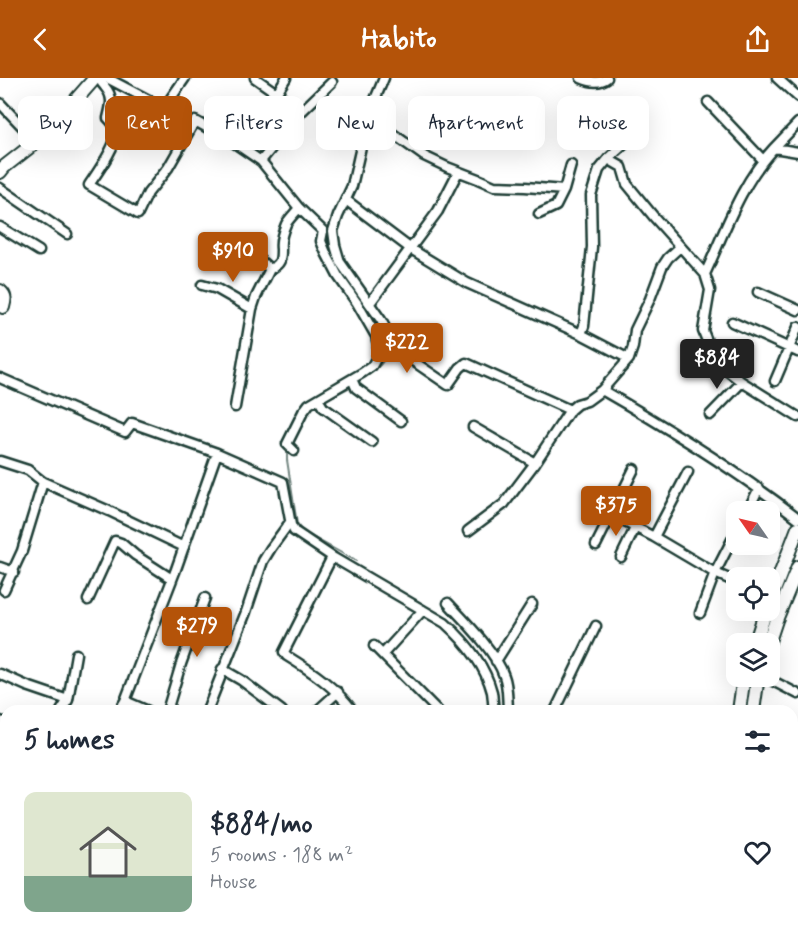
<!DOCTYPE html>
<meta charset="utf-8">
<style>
:root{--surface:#fff;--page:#f2f2f3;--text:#1f2937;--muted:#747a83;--line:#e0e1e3;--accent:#b45309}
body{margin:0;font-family:Mynerve,sans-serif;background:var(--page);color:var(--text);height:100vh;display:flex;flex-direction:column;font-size:22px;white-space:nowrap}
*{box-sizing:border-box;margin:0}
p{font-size:20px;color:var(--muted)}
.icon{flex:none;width:33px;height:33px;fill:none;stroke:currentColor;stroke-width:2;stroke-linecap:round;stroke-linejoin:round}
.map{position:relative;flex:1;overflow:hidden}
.side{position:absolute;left:0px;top:627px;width:798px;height:234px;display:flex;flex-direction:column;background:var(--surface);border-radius:18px 18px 0 0;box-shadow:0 6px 24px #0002}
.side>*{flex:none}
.hud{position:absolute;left:18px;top:18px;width:762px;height:54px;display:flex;gap:12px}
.needle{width:39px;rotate:304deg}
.fabs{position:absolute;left:726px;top:423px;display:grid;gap:12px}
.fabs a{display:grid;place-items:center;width:54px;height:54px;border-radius:12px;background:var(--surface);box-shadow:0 6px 24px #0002;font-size:30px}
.price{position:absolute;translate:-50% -51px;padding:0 14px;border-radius:6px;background:var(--accent);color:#fff;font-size:20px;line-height:39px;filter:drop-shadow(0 2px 3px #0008)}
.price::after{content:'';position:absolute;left:50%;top:36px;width:18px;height:14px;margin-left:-9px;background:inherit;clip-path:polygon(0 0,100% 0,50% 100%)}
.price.on{background:#222;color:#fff}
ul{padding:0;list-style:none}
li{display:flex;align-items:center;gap:18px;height:150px;padding:0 24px}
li+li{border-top:2px solid var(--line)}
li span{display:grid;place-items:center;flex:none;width:168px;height:120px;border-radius:12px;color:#555}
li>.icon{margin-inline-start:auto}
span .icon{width:72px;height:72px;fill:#fffc;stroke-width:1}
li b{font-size:26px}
h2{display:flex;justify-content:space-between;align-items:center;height:72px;padding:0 24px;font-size:26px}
.chip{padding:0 21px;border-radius:12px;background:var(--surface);box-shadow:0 6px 24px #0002;font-size:21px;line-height:54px}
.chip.on{background:var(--accent);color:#fff}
header{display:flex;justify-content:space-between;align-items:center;height:78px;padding:0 24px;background:var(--accent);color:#fff;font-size:27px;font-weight:700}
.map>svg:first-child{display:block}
.built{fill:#eef1f0}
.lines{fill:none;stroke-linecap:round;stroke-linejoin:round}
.stream{stroke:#758883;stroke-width:2}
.street-casing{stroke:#1f3d34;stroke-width:13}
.secondary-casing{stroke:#1f3d34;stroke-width:16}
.street{stroke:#fff;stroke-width:8}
.secondary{stroke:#fff;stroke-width:12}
</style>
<header><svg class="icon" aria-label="back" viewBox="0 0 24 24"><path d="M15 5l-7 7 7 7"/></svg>Habito<svg class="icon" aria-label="share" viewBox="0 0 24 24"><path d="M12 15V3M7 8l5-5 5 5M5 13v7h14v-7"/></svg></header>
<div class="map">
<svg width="798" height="861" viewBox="0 0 798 861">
<rect width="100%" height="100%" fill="#fff"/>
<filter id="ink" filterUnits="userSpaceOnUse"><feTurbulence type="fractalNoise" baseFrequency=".0167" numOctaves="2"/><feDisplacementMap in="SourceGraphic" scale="12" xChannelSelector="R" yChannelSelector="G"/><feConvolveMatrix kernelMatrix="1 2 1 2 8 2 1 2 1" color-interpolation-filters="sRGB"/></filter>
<g filter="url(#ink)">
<path class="built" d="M 792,700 L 798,703 L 798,861 L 722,861 L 725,855 L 792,855 Z"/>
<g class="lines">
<path class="stream" d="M 330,163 C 331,184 345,200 357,215
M 356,305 C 371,294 386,288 389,268
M 325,322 L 352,308
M 287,370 L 287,382 L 297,446 L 302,453 L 356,483"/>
<g class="street-casing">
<path id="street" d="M 100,0 C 103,8 100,2 105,9 C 114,19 111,28 108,40 C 111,43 115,48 116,53 C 118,66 97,95 89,107 L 138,136 L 148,115 L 168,90 L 195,43 L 233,64 L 261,83 L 299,130 L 323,153 L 321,163 L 326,175 L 338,198 L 357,225 L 376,258 L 378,267 L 378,277 L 372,288 L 362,295 L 309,326 L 303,334 L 287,366 L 294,373
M 107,0 L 164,30 L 185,0
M 255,0 L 302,33
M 384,0 L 368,38 L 352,108 L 338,138 L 333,153 L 335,167 L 340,184 L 381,242 L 389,257 L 394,270 L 448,307 L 460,290 L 466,285 L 570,332
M 581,0 C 590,4 599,6 607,0
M 777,0 L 798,19
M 708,24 L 763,82
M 0,25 L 37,64
M 368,38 L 424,78 L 447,89 L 478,101 L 494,108 L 525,109 L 564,112
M 233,64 C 254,46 272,24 286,0
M 774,70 L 798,45
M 608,81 L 622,89 L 627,106 L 654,139 L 705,196 L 710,212 L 703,253 L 713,278 L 721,288 L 742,304 L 798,339
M 261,83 L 302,33 L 332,4
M 0,110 L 67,156
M 346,122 L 411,171 L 467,205 L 581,256 L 584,248 L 592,169 L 591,117 L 599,92 L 608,81 L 629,62 L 631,56 L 631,42 L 627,37 L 616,29
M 539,136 L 556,128 L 564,112 L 571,87
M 0,149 L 39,173
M 237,162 L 270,191
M 705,196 C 725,153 741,105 774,70 L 798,74
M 202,207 L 217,211 L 252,231
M 758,214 L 798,232
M 370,225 L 438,133 L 458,94
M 732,244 L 798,274
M 581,256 L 629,281
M 0,300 L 125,354 L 132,345 L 217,375 L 283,404 L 291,447 L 294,453 L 334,480 L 445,545 C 465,563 485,587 492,614 C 493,620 493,627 494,633
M 352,301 L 356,310 L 401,343
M 775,303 L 798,249
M 602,312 C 670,351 736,392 798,440
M 318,321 L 323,329 L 372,364
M 235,329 L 252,231 L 256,219 L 270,191 C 281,186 281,182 281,171 C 280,164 283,153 286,146 C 289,141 295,135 299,130
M 710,337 L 742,304
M 473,349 L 535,385
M 0,383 L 28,392 L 43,404 L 109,433 L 184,469
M 747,434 L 759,410
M 611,437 L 654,459 L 715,495 L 736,504
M 468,453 L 504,426 L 535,385 L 570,332 L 577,326 L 587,323 L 602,312 L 629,281 L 633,269 L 635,252 L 650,221 L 662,189 L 668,180 L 680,169
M 654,459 L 688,394
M 596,467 L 634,391
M 332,479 L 284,574 L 287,578 C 313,594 335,609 353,633
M 621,479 L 635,450
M 0,489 L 14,494
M 4,512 L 22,473 L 43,404
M 88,522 L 115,463 L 121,465 L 135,477 L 172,501
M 448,525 C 465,543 496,574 504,598 C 508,608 507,620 508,630
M 700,535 L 715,495 L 736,454
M 374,568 L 438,633
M 383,576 L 423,532
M 496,583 L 532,526
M 222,591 L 241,602 L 282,633
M 0,596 L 27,608 L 68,622
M 763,598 L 798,616
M 125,623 L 148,633
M 61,633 L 68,622 L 76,576
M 119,633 L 125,623 L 175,494 L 217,375
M 167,633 L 181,586 L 205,520
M 207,633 L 246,534 L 263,483 L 271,470 L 290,444
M 317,633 L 338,614
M 555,633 L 596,548
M 0,643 L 6,645
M 120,855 L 129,861
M 230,855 L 244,861
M 337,855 L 346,861
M 429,855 L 440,861
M 62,861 L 61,859 L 63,855
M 455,861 L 464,855
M 525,861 L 528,855"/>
</g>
<g class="secondary-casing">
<path id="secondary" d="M 0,94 L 4,89 L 45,57 L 95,0
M 0,213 C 6,218 5,222 3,229
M 770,523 L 798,450
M 755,566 L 766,532
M 768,566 L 776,542 L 798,489
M 739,633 L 744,598
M 753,633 L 758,598
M 0,821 L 6,827
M 28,861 L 30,855
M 692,861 L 695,855
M 707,861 L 710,855"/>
</g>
<use href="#street" class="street"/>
<use href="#secondary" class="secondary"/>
</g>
</g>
</svg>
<div class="fabs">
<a><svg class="needle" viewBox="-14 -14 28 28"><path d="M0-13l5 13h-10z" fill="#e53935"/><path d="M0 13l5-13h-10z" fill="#747a83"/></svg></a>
<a><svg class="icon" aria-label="locate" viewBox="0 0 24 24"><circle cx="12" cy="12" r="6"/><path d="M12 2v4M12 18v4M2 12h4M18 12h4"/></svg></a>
<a><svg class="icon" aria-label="layers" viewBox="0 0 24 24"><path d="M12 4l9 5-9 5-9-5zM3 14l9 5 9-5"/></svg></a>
</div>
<b class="price" style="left:233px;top:205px">$910</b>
<b class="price" style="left:407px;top:296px">$222</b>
<b class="price on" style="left:717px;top:312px">$884</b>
<b class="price" style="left:616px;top:459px">$375</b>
<b class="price" style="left:197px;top:580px">$279</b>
<div class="hud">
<a class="chip">Buy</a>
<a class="chip on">Rent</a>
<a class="chip">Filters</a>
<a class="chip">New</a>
<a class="chip">Apartment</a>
<a class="chip">House</a>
</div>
<section class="side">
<h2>5 homes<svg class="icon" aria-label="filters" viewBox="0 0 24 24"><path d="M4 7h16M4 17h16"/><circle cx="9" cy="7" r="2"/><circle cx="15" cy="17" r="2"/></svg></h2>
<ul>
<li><span style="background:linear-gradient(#dfe7d0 70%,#7fa58c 0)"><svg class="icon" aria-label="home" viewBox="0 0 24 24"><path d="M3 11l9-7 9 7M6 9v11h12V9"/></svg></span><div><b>$884/mo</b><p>5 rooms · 188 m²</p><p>House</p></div><svg class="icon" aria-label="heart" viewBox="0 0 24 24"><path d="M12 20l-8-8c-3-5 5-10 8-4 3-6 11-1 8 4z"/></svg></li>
</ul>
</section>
</div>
